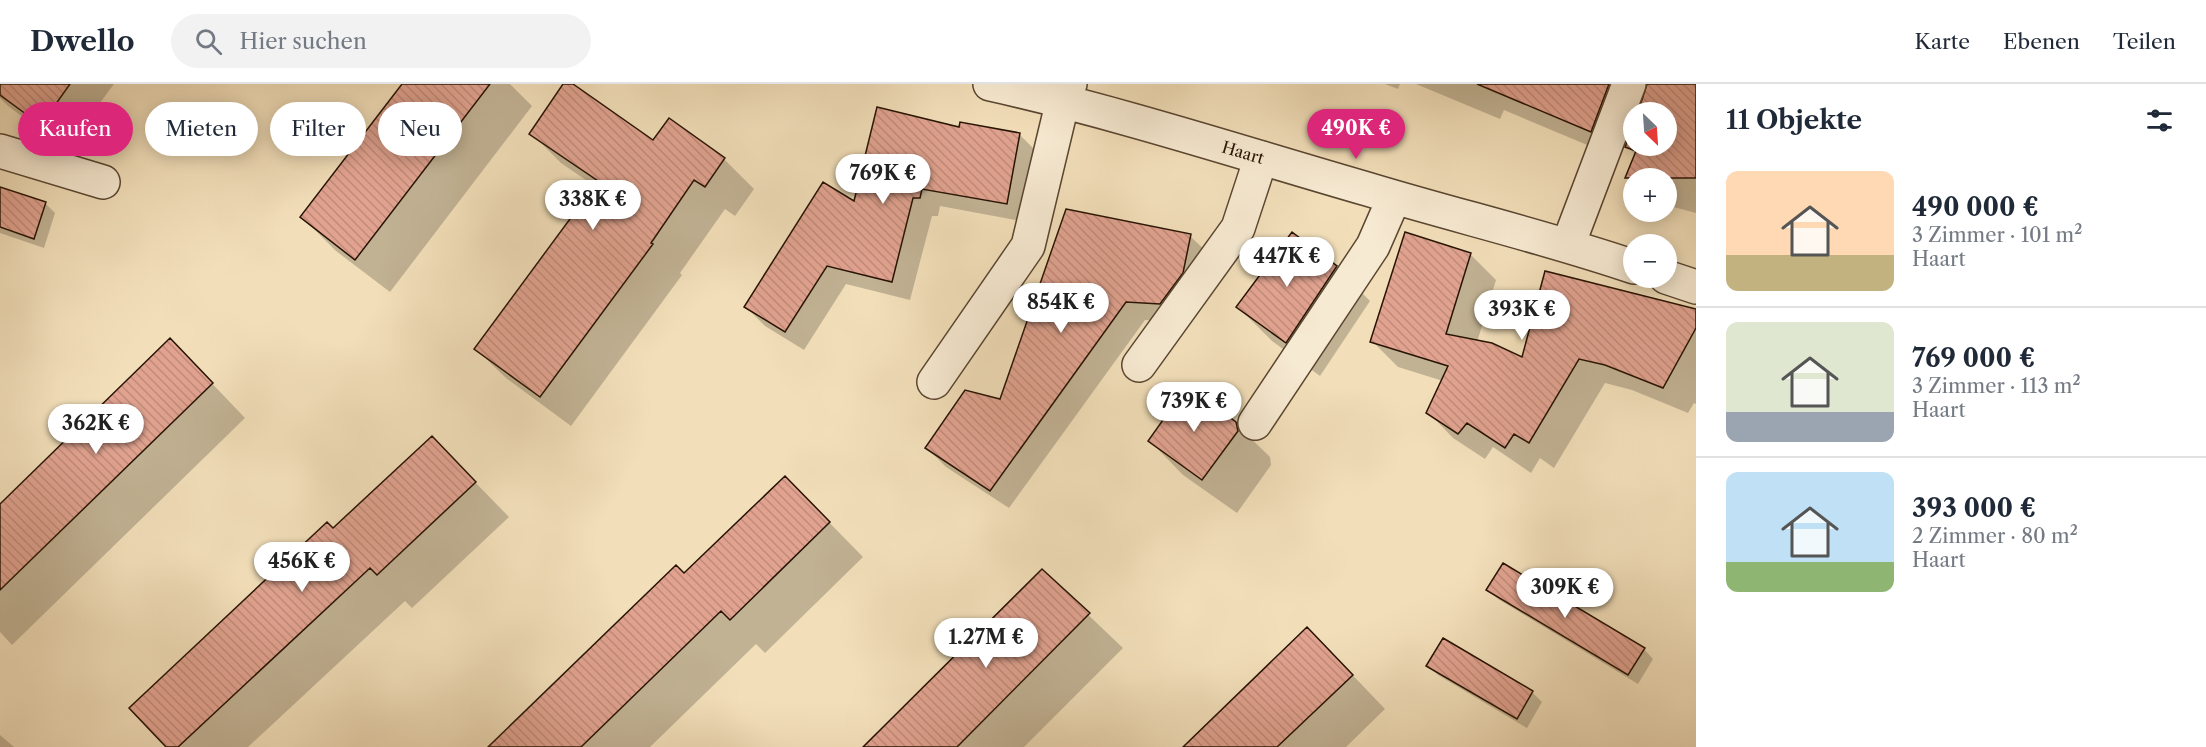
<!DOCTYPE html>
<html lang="de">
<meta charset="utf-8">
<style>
:root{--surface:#fff;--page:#f2f2f3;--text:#1f2937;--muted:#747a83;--line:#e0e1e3;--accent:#db2777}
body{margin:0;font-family:"Libre Caslon Text",serif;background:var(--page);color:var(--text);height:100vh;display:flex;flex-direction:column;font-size:22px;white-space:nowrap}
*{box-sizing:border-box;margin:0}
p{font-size:20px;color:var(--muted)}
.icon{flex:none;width:33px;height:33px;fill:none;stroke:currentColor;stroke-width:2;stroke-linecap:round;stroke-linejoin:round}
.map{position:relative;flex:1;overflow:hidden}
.side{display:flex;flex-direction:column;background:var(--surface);width:510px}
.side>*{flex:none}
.hud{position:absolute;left:18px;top:18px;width:570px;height:54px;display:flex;gap:12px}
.needle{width:39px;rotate:155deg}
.buttons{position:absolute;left:1623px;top:18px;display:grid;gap:12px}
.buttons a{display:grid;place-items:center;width:54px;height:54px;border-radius:50%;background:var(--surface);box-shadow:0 3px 15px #0003;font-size:30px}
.price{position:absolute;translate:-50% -51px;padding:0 14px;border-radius:21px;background:#fff;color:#222;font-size:20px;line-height:39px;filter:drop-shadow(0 2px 3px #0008)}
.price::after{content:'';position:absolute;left:50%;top:36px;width:18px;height:14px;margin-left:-9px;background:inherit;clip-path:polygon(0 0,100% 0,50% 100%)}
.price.active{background:var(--accent);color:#fff}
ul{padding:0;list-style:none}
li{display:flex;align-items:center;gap:18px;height:150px;padding:0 30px}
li+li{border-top:2px solid var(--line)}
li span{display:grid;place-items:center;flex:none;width:168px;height:120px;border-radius:12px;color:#555}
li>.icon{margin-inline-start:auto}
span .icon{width:72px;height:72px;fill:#fffc;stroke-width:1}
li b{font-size:26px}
h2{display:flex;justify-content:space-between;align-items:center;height:72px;padding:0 30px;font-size:26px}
.tag{padding:0 21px;border-radius:27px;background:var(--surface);box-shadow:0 3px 15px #0003;font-size:21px;line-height:54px}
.tag.active{background:var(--accent);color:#fff}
header{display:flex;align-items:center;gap:36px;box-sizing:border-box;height:84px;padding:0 30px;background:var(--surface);border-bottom:2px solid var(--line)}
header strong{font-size:28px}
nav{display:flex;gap:33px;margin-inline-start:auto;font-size:21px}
.search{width:420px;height:54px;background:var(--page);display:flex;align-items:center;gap:15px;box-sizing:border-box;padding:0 21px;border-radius:33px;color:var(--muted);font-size:22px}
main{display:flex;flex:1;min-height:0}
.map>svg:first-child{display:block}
.shadow{fill:#0003}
.building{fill:url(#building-back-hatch);stroke:#271303;stroke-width:1.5}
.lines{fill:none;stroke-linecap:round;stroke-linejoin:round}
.minor-casing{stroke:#5a4631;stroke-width:36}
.minor{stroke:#f7ead2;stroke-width:33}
.labels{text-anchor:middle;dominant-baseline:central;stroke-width:4.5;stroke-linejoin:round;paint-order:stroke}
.street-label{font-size:16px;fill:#271303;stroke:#f7ead2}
</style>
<header>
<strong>Dwello</strong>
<div class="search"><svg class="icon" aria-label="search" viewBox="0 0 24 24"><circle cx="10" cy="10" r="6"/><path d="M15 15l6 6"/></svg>Hier suchen</div>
<nav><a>Karte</a><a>Ebenen</a><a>Teilen</a></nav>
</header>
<main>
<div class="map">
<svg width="1696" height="663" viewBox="0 0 1696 663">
<defs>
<pattern id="building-back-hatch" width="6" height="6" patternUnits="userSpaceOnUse" patternTransform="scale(1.5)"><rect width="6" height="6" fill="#e1a390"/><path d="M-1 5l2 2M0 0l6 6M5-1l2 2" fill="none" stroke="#c18b7b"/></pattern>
</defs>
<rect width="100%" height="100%" fill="#f2dfba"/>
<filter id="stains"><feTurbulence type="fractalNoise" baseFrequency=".00333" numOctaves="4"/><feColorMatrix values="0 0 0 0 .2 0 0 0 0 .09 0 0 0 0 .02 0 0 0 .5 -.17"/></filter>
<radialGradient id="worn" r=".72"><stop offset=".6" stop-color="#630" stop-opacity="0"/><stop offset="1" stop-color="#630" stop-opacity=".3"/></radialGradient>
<path class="shadow" d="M 0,0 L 114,0 L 66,65 L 8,22 L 0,14 Z
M 404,0 L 510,0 L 532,22 L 390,208 L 336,167 L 302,133 Z
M 565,0 L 571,0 L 654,58 L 724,75 L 754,105 L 735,132 L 725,125 L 680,189 L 682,191 L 571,342 L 506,294 L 476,265 L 596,103 L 561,79 L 531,49 Z
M 1385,0 L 1400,0 L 1398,5 Z
M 1416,0 L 1696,0 L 1696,129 L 1666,121 L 1666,94 L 1634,94 L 1634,97 L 1628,91 L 1636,71 L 1627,62 L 1666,62 L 1666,28 L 1639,28 L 1643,13 L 1618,74 L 1504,26 L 1500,35 Z
M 1019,50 L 1038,69 L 1026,138 L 940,122 L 938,132 L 932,132 L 910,216 L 846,200 L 804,266 L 765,242 L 746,223 L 855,119 Z
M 0,104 L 45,119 L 55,129 L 44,164 L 0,149 Z
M 1190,152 L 1209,170 L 1179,238 L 1145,236 L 1009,424 L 946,383 L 927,364 L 1000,316 Z
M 1470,170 L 1496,196 L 1477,258 L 1523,276 L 1696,227 L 1696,320 L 1694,319 L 1688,329 L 1632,306 L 1605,299 L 1554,384 L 1540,374 L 1531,389 L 1493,363 L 1485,375 L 1453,354 L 1428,328 L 1443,297 L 1398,283 L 1372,257 Z
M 1336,183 L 1370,217 L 1320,292 L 1272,257 L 1238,223 Z
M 203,290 L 245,334 L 12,561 L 0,548 L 0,422 Z
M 1235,339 L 1270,373 L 1271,381 L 1237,429 L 1183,391 L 1150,357 Z
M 432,354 L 509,433 L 412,524 L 405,517 L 248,663 L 168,663 L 333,446 Z
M 819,428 L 863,473 L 765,569 L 756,560 L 650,663 L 491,663 L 684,491 Z
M 1042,487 L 1123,564 L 1024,663 L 865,663 Z
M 1488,506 L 1644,565 L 1653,575 L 1638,600 L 1498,515 Z
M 1341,579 L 1385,625 L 1346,663 L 1187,663 Z
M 1428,581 L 1532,608 L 1542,618 L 1527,644 L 1438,591 Z
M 0,651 L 14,663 L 0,663 Z"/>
<path class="building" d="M 0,0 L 70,0 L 41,41 L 0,11 Z
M 402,0 L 490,0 L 355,176 L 300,133 Z
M 563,0 L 573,0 L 653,56 L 669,34 L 725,74 L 705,103 L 694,96 L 651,159 L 653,160 L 540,313 L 474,265 L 598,97 L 529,50 Z
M 1477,0 L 1609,0 L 1591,48 Z
M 1647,0 L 1696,0 L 1696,94 L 1625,94 L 1636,67 L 1625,63 L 1634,41 L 1634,62 L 1666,62 L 1666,28 L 1638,28 Z
M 877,23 L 959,43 L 960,38 L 1020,49 L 1007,120 L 922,105 L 920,114 L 913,114 L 892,198 L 827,182 L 785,248 L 744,223 L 823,98 L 854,117 Z
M 0,103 L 46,118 L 34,155 L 0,143 Z
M 1066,125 L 1191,150 L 1183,189 L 1160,220 L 1126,218 L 990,407 L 925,364 L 965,306 L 1000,315 Z
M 1292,148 L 1337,182 L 1286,259 L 1236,223 Z
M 1405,148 L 1471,169 L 1446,250 L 1492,259 L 1522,273 L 1545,187 L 1696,225 L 1696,244 L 1663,304 L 1605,281 L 1579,275 L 1529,359 L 1514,350 L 1505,364 L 1467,339 L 1458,350 L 1426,329 L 1448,282 L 1370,258 Z
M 170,254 L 213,299 L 0,506 L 0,420 Z
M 1187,302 L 1236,338 L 1238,347 L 1202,396 L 1148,357 Z
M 432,352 L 476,398 L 377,491 L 370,484 L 178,663 L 166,663 L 129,624 L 327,438 L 333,444 Z
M 785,392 L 830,438 L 730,536 L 721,527 L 581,663 L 488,663 L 676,481 L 684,489 Z
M 1503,479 L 1645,564 L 1628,591 L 1486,506 Z
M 1042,485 L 1090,529 L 957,663 L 863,663 Z
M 1307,543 L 1353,591 L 1277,663 L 1183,663 Z
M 1443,554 L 1533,607 L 1517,635 L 1426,582 Z"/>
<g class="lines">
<g class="minor-casing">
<g id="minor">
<path id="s1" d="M 990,0 C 1117,28 1242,69 1367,105 C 1456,132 1546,153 1634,183"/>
<path d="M 0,67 L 103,98"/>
<path d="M 1568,161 L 1629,0"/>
<path d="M 1666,193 L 1696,203"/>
<path d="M 1139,281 L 1238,144 L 1261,74"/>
<path d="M 934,298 L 1028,162 L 1063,16 L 1070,0"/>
<path d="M 1255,339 L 1373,162 L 1394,114"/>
</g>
</g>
<use href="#minor" class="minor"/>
</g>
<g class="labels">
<g class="street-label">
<text stroke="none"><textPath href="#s1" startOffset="262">Haart</textPath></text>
</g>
</g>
<rect width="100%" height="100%" filter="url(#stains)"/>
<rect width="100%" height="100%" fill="url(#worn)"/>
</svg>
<div class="buttons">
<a><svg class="needle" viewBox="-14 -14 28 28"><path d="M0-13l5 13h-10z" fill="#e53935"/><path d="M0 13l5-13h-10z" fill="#747a83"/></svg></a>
<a>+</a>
<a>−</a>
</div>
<b class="price active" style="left:1356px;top:76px">490K €</b>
<b class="price" style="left:883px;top:121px">769K €</b>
<b class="price" style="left:593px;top:147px">338K €</b>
<b class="price" style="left:1287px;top:204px">447K €</b>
<b class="price" style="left:1061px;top:250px">854K €</b>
<b class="price" style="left:1522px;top:257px">393K €</b>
<b class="price" style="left:1194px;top:349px">739K €</b>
<b class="price" style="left:96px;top:371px">362K €</b>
<b class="price" style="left:302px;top:509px">456K €</b>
<b class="price" style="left:1565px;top:535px">309K €</b>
<b class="price" style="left:986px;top:585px">1.27M €</b>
<div class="hud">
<a class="tag active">Kaufen</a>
<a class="tag">Mieten</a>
<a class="tag">Filter</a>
<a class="tag">Neu</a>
</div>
</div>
<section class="side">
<h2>11 Objekte<svg class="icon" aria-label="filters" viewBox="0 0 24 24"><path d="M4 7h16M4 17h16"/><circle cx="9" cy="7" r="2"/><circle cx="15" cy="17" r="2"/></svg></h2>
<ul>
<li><span style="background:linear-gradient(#ffd9b3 70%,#c2b280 0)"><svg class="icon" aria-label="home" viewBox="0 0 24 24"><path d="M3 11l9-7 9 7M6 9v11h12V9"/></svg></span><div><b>490 000 €</b><p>3 Zimmer · 101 m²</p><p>Haart</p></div></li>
<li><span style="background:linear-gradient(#dfe7d0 75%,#9aa5b1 0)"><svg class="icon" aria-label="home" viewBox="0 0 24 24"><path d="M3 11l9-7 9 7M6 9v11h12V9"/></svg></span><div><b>769 000 €</b><p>3 Zimmer · 113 m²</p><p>Haart</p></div></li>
<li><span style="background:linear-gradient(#bfe0f5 75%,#8fb573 0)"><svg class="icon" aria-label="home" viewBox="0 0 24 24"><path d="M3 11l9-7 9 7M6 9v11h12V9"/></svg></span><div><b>393 000 €</b><p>2 Zimmer · 80 m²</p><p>Haart</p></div></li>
</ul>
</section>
</main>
